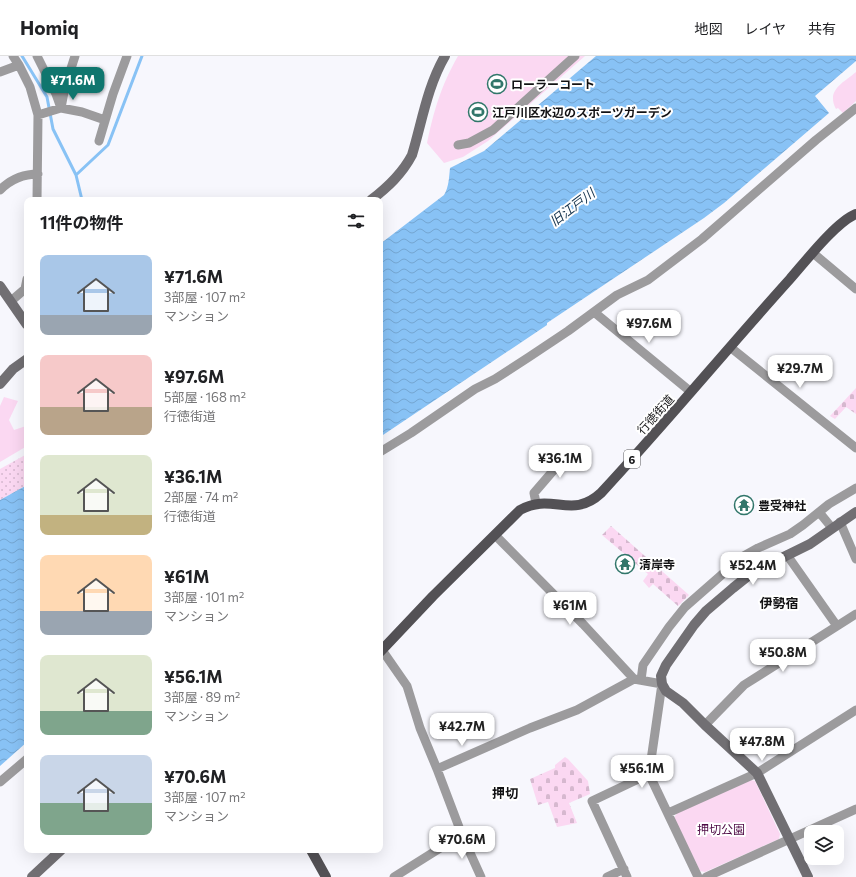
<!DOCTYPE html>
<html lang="ja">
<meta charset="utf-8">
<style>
:root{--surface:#fff;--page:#f2f2f2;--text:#202124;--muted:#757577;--line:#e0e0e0;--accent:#0f766e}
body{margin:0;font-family:Commissioner,"Noto Sans JP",sans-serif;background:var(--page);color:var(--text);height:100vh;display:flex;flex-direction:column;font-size:15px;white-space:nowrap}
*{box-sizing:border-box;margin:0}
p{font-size:13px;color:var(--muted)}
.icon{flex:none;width:22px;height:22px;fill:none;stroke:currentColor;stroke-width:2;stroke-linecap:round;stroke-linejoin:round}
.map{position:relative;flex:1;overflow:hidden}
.panel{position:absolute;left:24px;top:141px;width:359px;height:656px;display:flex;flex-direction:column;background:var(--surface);border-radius:8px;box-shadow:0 4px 16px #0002}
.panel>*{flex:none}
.controls{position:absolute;left:804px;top:769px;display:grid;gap:8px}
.controls a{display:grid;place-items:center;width:40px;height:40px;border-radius:8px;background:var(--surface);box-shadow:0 4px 16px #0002;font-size:20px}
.price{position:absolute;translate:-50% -34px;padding:0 9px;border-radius:8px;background:#fff;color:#222;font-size:13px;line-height:26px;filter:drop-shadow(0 1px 2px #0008)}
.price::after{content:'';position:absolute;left:50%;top:24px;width:12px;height:9px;margin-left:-6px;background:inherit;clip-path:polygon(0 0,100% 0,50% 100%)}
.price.selected{background:var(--accent);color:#fff}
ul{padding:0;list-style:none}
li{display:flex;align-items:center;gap:12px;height:100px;padding:0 16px}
li span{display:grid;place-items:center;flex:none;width:112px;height:80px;border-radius:8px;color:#555}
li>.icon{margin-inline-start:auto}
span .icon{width:48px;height:48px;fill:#fffc;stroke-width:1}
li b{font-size:17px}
h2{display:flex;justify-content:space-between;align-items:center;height:48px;padding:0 16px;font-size:17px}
header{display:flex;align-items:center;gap:24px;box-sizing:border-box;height:56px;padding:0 20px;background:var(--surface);border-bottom:1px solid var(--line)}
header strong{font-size:19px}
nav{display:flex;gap:22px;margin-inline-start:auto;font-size:14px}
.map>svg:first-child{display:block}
.grass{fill:url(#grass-dots)}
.cemetery{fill:url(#cemetery-stones)}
.park{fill:#fbd8f2}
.water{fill:url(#water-waves)}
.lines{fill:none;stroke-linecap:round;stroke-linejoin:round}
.stream{stroke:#88c2f5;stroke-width:3}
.street{stroke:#9c9b9d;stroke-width:9}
.secondary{stroke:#716f73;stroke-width:10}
.primary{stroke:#535155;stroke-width:10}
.labels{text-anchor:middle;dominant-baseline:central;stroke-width:4;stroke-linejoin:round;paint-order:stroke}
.shield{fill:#fff;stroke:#59595a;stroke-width:1}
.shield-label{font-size:11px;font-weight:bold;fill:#121214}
.poi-label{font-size:12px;font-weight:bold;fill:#121214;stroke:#fff;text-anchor:start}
.street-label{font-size:12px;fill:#121214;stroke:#fff}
.park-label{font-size:12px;fill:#4e0a45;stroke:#fff}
.water-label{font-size:13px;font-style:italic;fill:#13324c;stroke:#fff}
.neighbourhood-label{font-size:13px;font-weight:bold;fill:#121214;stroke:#fff}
</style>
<header>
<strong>Homiq</strong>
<nav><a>地図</a><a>レイヤ</a><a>共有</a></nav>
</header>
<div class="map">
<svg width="856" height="821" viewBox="0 0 856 821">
<defs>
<pattern id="grass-dots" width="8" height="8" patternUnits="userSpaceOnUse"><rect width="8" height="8" fill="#fbd8f2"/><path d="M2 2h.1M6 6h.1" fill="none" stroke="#d6b8cf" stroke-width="1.8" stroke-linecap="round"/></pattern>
<pattern id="cemetery-stones" width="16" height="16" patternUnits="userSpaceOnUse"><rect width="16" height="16" fill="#fbd8f2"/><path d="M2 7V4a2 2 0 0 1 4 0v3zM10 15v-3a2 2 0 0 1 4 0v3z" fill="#d6b8cf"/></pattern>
<pattern id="water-waves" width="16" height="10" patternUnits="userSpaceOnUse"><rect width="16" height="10" fill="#88c2f5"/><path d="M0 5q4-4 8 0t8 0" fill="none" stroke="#74a6d1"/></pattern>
</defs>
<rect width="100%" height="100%" fill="#f7f7fd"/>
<path class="grass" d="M 27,398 L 27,429 L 0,444 L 0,413 Z"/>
<path class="cemetery" d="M 856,332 L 856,358 L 846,351 L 835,363 L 830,360 Z
M 611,470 L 689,539 L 678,550 L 653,528 L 649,532 L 643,525 L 648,518 L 602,479 Z
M 565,701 L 568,703 L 588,725 L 590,738 L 569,747 L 577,767 L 557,771 L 548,746 L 538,749 L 530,723 L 555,712 L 555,709 Z"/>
<path class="park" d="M 458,0 L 585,0 L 488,85 L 463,101 L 444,107 L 427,87 C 434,54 441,30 458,0 Z
M 856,16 L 856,45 L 843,57 L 838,52 L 836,53 C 826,34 843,27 856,16 Z
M 4,341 L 18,345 L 9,364 L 14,374 L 26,370 L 27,390 L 0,406 L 0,350 Z
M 751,724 L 755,725 L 780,778 L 779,783 L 705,816 L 700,815 L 674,762 L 677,757 Z"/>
<path class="water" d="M 596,0 L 856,0 L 856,5 L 815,40 L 829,57 L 724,147 L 704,162 L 547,267 L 547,269 L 380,381 L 380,188 L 444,139 C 449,131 449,121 450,112 L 484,95 Z
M 27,429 L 27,686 L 0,710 L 0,444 Z"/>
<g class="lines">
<path class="stream" d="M 22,0 L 47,41 L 53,73 L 76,119
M 82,144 L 76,119 L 108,89 L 142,0"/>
<path class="street" d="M 13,0 L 19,9 L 30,31 L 38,59 L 37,144
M 37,0 L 56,38 L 61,52 L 82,56 L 105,64
M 0,16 L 19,9
M 38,59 L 61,52 L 65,31 L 75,0
M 99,85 L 113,38 L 127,0
M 458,89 L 469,87 L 493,74 L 575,0
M 0,134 C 11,123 23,118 38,118
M 813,197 L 856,233
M 11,245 L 25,233 L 27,223
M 594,256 L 691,336
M 730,291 L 856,392
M 380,396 L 411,377 L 475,333 L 495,323 L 529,301 L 568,275 L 617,239 L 648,224 L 702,183 L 816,84 L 856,52
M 536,447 L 534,437 L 571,394
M 819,456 L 832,472
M 840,466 L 856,503
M 495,479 L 583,568 L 634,623 L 662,628 L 649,718 L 592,745 L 627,821
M 787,499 L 837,570
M 382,594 L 407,630 L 420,672 L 437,713
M 641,624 L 643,609 L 669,571 L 685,551 L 742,501 L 758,492 L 790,478 L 803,469 L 829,448 L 856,432
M 705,669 L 744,629 L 856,558
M 649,718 L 698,821
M 0,726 L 27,703
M 668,757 L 757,717 L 856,654
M 462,779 L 481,821
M 394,821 L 453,784 L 462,779 L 437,713 L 530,672 L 577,654 L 634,623
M 607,821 L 624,813
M 706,821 L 856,753"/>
<path class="secondary" d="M 371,144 C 388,131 402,118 412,99 C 422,66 427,31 445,0
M 0,230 L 27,269
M 0,328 L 13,313 L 27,303
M 32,821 L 61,794
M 808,821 L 757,717 L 705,669 L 683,647 L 666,635 L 662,628 L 661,620 L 666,609 L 694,569 L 706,555 L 733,532 L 753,516 L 810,488 L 856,456"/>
<path class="primary" d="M 380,596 L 433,540 L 520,454 C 552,436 572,464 601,437 C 666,367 726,294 790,223 C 805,206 836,166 856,158
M 311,794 L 326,821"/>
</g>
<defs>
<g id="stadium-ring" transform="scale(1)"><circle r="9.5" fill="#fff" stroke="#31766a" stroke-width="1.5"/><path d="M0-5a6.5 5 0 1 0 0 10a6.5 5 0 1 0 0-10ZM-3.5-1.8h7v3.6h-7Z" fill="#31766a"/></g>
<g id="temple-ring" transform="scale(1)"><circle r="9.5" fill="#fff" stroke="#31766a" stroke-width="1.5"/><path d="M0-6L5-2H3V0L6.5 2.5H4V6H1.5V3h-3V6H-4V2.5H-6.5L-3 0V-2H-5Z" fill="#31766a"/></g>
</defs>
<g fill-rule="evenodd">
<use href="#stadium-ring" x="497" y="28"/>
<use href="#stadium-ring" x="478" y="56"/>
<use href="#temple-ring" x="744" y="449"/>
<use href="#temple-ring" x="625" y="508"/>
</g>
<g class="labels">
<rect class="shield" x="624" y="394" width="16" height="18" rx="3"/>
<g class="shield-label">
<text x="632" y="403">6</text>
</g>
<g class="poi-label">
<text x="511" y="28">ローラーコート</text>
<text x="492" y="56">江戸川区水辺のスポーツガーデン</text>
<text x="758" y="449">豊受神社</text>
<text x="639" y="508">清岸寺</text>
</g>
<g class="street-label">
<text transform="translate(655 358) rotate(-48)">行徳街道</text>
</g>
<g class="park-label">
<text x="721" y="773">押切公園</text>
</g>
<g class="water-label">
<text transform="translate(572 151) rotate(-37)">旧江戸川</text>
</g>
<g class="neighbourhood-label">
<text x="779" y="547">伊勢宿</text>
<text x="505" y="737">押切</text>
</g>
</g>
</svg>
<div class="controls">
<a><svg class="icon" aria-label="layers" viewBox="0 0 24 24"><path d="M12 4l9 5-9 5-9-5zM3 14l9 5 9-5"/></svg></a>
</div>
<b class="price selected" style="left:73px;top:45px">¥71.6M</b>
<b class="price" style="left:649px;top:288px">¥97.6M</b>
<b class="price" style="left:800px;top:333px">¥29.7M</b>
<b class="price" style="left:560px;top:423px">¥36.1M</b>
<b class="price" style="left:753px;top:530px">¥52.4M</b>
<b class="price" style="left:570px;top:570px">¥61M</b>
<b class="price" style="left:783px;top:617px">¥50.8M</b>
<b class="price" style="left:462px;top:691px">¥42.7M</b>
<b class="price" style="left:762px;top:706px">¥47.8M</b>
<b class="price" style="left:642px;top:733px">¥56.1M</b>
<b class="price" style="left:462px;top:804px">¥70.6M</b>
<section class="panel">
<h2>11件の物件<svg class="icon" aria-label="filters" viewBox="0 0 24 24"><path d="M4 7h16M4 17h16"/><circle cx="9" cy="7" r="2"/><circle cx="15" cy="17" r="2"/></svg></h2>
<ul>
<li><span style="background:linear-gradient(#a9c7e8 75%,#9aa5b1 0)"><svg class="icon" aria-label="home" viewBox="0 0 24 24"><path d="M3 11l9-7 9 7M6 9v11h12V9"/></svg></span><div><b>¥71.6M</b><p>3部屋 · 107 m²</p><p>マンション</p></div></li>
<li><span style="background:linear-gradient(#f6c9c9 65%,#b9a48a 0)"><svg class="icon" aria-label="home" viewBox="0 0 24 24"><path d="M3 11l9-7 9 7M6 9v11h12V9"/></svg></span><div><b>¥97.6M</b><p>5部屋 · 168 m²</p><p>行徳街道</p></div></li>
<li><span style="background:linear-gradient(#dfe7d0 75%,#c2b280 0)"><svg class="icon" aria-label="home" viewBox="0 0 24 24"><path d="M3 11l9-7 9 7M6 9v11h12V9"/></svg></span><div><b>¥36.1M</b><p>2部屋 · 74 m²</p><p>行徳街道</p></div></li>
<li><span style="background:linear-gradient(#ffd9b3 70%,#9aa5b1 0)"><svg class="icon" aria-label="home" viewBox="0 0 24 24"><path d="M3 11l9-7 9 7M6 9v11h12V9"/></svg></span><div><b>¥61M</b><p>3部屋 · 101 m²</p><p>マンション</p></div></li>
<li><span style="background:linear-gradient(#dfe7d0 70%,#7fa58c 0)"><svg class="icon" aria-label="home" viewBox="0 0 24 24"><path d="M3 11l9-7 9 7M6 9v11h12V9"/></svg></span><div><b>¥56.1M</b><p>3部屋 · 89 m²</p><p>マンション</p></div></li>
<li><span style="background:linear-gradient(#c9d6e8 60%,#7fa58c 0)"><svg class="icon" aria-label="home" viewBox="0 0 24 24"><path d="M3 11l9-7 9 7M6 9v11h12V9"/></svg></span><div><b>¥70.6M</b><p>3部屋 · 107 m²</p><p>マンション</p></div></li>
</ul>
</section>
</div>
